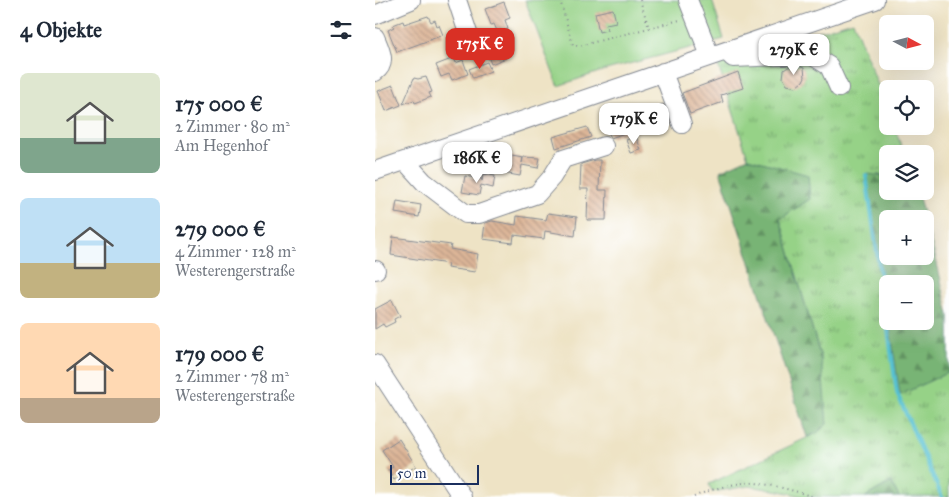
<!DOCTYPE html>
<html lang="de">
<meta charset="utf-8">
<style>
:root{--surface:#fff;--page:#f6f6f7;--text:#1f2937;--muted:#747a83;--accent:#d93025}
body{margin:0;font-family:"IM FELL Great Primer",serif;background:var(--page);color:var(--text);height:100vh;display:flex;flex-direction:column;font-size:19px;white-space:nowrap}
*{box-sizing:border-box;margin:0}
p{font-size:16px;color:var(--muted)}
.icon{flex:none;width:28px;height:28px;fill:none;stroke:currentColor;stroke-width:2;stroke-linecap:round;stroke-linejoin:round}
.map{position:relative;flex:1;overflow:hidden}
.sheet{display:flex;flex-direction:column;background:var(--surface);width:375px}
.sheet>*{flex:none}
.needle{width:32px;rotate:97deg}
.buttons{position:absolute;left:504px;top:15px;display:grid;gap:10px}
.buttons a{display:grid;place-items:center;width:55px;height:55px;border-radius:8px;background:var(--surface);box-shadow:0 5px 20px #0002;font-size:25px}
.scale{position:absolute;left:15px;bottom:12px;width:89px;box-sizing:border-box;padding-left:5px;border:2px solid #1b2f5e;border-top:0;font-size:14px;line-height:18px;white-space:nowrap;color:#1b2f5e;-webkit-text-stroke:4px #fff;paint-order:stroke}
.price{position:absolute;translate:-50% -42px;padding:0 11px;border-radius:10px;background:#fff;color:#222;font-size:16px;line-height:32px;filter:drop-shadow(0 1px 2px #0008)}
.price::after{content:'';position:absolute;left:50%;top:30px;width:15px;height:11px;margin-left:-8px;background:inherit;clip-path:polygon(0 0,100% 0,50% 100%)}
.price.on{background:var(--accent);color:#fff}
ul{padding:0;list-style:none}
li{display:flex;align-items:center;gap:15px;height:125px;padding:0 20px}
li span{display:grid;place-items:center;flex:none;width:140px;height:100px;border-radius:8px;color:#555}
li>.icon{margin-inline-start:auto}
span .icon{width:60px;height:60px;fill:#fffc;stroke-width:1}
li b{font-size:21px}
h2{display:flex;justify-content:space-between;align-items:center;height:60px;padding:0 20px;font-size:21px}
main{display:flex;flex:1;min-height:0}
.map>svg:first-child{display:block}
.grass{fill:url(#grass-tufts);stroke:#588072}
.forest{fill:url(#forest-firs);stroke:#4a7269}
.garden{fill:#96d287;stroke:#588072}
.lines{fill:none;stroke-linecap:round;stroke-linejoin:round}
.stream{stroke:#57c1d3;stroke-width:4}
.building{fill:url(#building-back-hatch)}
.minor-casing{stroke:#848992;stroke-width:20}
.path{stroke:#848992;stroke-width:2;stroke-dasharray:1 4;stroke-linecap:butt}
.minor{stroke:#fff;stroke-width:18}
</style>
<main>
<section class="sheet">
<h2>4 Objekte<svg class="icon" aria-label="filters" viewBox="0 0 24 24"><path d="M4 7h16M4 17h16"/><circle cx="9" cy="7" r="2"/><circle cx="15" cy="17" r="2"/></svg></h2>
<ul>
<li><span style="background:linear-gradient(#dfe7d0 65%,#7fa58c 0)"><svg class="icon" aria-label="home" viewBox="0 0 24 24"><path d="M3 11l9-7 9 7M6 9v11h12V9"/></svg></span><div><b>175 000 €</b><p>2 Zimmer · 80 m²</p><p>Am Hegenhof</p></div></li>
<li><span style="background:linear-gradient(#bfe0f5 65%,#c2b280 0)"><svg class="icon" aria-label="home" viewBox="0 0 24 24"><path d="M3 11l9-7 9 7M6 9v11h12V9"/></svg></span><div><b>279 000 €</b><p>4 Zimmer · 128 m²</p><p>Westerengerstraße</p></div></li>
<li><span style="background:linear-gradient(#ffd9b3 75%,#b9a48a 0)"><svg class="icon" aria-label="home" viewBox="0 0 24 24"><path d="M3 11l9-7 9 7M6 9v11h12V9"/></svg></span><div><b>179 000 €</b><p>2 Zimmer · 78 m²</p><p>Westerengerstraße</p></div></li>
</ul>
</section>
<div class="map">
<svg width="574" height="497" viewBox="0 0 574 497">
<defs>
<pattern id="grass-tufts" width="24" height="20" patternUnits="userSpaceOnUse" patternTransform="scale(1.25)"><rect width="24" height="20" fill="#96d287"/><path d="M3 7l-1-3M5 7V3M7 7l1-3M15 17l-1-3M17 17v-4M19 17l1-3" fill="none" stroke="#7aab72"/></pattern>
<pattern id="forest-firs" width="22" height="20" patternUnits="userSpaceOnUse" patternTransform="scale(1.25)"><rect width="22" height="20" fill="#78b474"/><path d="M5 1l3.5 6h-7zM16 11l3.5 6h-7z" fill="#629362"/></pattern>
<pattern id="building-back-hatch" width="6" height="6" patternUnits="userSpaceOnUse" patternTransform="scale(1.25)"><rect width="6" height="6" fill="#ddb698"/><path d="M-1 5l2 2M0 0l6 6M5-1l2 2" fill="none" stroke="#b2947f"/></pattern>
</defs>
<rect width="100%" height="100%" fill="#fff"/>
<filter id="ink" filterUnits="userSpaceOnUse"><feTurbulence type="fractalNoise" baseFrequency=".02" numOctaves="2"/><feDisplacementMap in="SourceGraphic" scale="10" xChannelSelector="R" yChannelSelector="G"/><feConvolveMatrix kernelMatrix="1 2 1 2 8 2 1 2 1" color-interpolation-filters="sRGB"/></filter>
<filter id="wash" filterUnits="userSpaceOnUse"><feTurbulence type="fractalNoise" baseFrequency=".0096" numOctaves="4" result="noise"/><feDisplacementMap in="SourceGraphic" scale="20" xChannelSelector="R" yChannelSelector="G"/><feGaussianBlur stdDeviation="1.12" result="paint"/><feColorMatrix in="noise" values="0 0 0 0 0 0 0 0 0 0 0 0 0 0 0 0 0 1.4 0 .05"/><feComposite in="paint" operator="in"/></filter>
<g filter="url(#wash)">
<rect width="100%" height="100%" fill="#eee3c5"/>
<path class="grass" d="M 478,21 L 512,108 L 512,126 L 519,126 L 529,154 L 512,154 L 512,176 L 492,174 L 512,311 L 512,321 L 514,321 L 525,394 L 574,372 L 574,497 L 524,497 L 516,482 L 490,497 L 430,497 L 405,491 L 374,486 L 337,492 L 334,484 L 442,433 L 446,358 L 405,219 L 434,199 L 433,176 L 373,158 L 342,62 Z"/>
<path class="forest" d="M 373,158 L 433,175 L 435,199 L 405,219 L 446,358 L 452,424 L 442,433 L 432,437 L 345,171 Z
M 492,174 L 512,176 L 512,191 L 542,191 L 550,219 L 512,219 L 512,256 L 550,256 L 550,220 L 561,259 L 574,316 L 574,372 L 525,395 L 514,321 L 550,321 L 550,284 L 512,284 L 512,311 Z
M 516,482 L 524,497 L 490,497 Z"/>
<path class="garden" d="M 150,0 L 337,0 L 349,39 L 227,71 L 183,86 Z"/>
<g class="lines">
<path class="stream" d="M 491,175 L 522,393 L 567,497"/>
</g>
<g id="blocks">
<path class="building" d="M 129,2 L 135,18 L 130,20 L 133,29 L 123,33 L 119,24 L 116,25 L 110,9 Z
M 238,9 L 241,22 L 231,24 L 232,30 L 224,32 L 220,13 Z
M 53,16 L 56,22 L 60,20 L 62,26 L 64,25 L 68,35 L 22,52 L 13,30 L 19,27 L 18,25 L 28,21 L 29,24 Z
M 126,44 L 131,58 L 116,64 L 111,51 Z
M 79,58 L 81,63 L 88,60 L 93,74 L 77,80 L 74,74 L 66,77 L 61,65 Z
M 112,62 L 116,71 L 98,78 L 94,69 Z
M 424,66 L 429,68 L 430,77 L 428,81 L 421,87 L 412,85 L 408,78 L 409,70 L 413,67 Z
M 363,72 L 368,88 L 346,95 L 348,102 L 315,114 L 307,93 Z
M 51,77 L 57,92 L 54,93 L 56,97 L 40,103 L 39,100 L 28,104 L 39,78 L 43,79 Z
M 18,85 L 26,105 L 11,111 L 3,91 Z
M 288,104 L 293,118 L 280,123 L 274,109 Z
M 247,116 L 252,132 L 236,138 L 229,123 Z
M 212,127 L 216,137 L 181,148 L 178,137 Z
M 261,136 L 266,150 L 256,153 L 251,140 Z
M 131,155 L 148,158 L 147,163 L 148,157 L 165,158 L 163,168 L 147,165 L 145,176 L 128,173 Z
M 220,160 L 225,160 L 224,190 L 232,190 L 231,220 L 212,220 L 213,189 L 205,189 L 206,164 Z
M 108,174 L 120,176 L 118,188 L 106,185 L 104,195 L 87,192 L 90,176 L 107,179 L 107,181 Z
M 22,201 L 46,205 L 44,217 L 20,213 Z
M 173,213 L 202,217 L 200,236 L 170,231 L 169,239 L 139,235 L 138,243 L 108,239 L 110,223 L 117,221 L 141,225 L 142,216 L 171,220 Z
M 18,237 L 76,245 L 75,249 L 103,254 L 100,272 L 72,268 L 73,264 L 16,255 Z
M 17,300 L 25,316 L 19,319 L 20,322 L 10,327 L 8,324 L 0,329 L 0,309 Z
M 24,439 L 41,466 L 19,480 L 13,470 L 18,467 L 7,450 Z"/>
</g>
</g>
<g filter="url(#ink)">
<use href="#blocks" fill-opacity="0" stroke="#848992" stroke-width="1"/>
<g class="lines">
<g class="minor-casing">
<path id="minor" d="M 82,0 L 94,36
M 313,0 L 335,56
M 0,15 L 36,0
M 0,37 C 5,49 13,63 0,72
M 351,51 L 358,58 L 436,55 L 454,66 L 464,88
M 288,72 L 307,124
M 30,161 L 49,182 L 91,214 L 104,214 L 162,194 L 177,177 L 188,159 L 229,146
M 0,171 L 500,0
M 0,270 L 1,270
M 0,364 L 87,497"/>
</g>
<path class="path" d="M 185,0 L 198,45 L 204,46 L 305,20
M 265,0 L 274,28
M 319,497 C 333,490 352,485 368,483 C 385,481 422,491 438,497"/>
<use href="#minor" class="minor"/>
</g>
</g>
</svg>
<div class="buttons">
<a><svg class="needle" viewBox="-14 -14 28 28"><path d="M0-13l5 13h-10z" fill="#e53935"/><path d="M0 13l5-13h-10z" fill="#747a83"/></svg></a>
<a><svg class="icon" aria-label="locate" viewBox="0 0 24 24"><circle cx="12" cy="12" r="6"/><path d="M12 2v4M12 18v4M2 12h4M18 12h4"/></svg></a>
<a><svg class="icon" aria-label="layers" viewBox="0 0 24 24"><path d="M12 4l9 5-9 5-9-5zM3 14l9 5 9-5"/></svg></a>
<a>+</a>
<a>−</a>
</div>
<div class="scale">50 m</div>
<b class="price on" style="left:105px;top:70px">175K €</b>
<b class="price" style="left:419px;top:76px">279K €</b>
<b class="price" style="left:259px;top:145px">179K €</b>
<b class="price" style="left:102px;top:184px">186K €</b>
</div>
</main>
